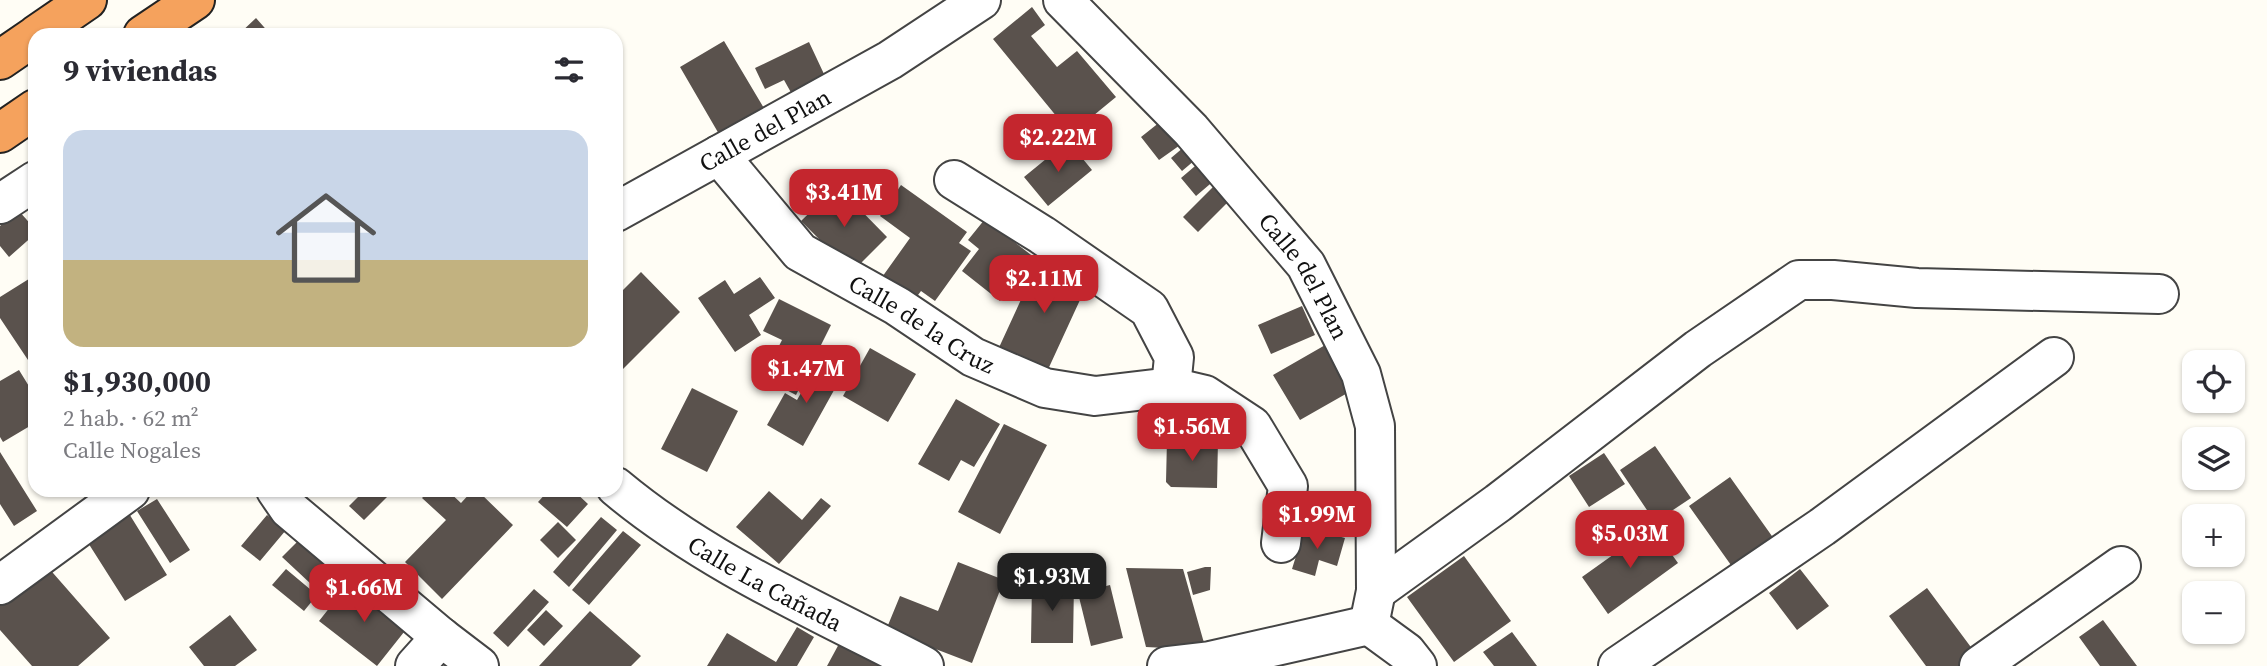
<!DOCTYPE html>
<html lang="es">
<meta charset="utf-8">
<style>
:root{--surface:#fff;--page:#f7f7f7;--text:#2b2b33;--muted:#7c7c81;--accent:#c4262e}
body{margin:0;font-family:"Source Serif 4",serif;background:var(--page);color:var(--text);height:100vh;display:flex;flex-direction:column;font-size:26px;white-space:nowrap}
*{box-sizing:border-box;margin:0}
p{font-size:23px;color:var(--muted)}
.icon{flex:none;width:38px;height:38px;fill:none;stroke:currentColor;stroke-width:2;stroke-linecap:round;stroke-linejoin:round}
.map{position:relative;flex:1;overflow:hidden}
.side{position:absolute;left:28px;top:28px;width:595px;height:469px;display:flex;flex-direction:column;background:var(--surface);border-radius:21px;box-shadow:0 2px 5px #0004}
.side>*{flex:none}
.controls{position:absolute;left:2182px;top:350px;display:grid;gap:14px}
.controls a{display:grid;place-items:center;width:63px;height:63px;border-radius:14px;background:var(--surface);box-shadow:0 2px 5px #0004;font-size:35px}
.price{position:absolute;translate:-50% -60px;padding:0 16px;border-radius:14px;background:var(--accent);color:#fff;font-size:23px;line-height:46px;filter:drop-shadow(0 2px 4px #0008)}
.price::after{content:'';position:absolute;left:50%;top:42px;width:21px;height:16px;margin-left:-10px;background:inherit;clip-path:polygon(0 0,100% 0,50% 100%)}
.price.current{background:#222;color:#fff}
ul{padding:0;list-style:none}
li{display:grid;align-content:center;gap:14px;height:371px;padding:0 35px}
li span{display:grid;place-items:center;height:217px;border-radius:21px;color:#555}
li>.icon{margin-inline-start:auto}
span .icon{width:126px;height:126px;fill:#fffc;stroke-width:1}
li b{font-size:30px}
h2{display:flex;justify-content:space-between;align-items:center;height:84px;padding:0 35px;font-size:30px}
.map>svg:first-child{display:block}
.building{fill:#5a524d}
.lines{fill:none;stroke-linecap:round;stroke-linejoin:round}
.minor-casing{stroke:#444;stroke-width:42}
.highway-casing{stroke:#222;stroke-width:42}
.minor{stroke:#fff;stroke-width:38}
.highway{stroke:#f5a25d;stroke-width:38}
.labels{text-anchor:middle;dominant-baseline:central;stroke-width:7;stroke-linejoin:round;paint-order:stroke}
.street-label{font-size:24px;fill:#111;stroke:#fff}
</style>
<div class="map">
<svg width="2267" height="666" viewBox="0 0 2267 666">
<rect width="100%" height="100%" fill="#fffdf5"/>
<path class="building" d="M 1032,7 L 1045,25 L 1031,36 L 1057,67 L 1077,51 L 1116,97 L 1071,134 L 993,39 Z
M 256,18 L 271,35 L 238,35 Z
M 724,41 L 768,115 L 723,141 L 680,67 Z
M 809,42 L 831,89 L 798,105 L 784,80 L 765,89 L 755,68 Z
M 1165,118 L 1183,143 L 1159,160 L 1141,137 Z
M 1068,141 L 1092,170 L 1048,206 L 1024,177 Z
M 1184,147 L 1195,160 L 1182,171 L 1171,158 Z
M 1201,161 L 1216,179 L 1196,196 L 1181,178 Z
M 1217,183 L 1232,198 L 1198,232 L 1183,217 Z
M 901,185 L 967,232 L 959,243 L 971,251 L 935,301 L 921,291 L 912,303 L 880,280 L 910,238 L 880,216 Z
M 837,186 L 887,237 L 852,272 L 801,221 Z
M 18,210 L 35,229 L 35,234 L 9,257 L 0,246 L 0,226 Z
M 985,219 L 1035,258 L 1000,301 L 962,271 L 979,249 L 968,240 Z
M 1042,254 L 1091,276 L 1045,376 L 996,354 Z
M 641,272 L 680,312 L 616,376 L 616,297 Z
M 32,277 L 35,281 L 35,364 L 32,366 L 0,318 L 0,297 Z
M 760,277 L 775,298 L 749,315 L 761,335 L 735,352 L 698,298 L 725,280 L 734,294 Z
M 779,299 L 831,325 L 796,395 L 763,378 L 782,340 L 763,331 Z
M 1302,306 L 1315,335 L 1271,354 L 1258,325 Z
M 1327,344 L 1358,387 L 1300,420 L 1273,375 Z
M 870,348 L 916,374 L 888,422 L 843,396 Z
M 820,360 L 843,374 L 803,446 L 767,425 L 785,393 L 797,400 Z
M 19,370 L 35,396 L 35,423 L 3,442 L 0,437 L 0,381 Z
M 692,388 L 738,411 L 707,472 L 661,449 Z
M 956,399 L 1000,424 L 974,467 L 961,460 L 949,481 L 918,464 Z
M 1004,424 L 1047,445 L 1000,534 L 958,512 Z
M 1167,439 L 1218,440 L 1217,488 L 1171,487 L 1166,482 Z
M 1655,446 L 1691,498 L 1655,522 L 1620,470 Z
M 0,452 L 37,511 L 14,526 L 0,504 Z
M 1604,453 L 1625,484 L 1589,507 L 1569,476 Z
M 1730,477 L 1779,546 L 1738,575 L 1689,506 Z
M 365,490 L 394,490 L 364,520 L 349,506 Z
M 430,490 L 447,490 L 461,503 L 473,490 L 477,490 L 513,525 L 442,599 L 405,562 L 446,520 L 422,498 Z
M 546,490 L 573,490 L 588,504 L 567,527 L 538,502 L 548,491 Z
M 769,491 L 802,520 L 821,498 L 831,506 L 779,564 L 736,527 Z
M 157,499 L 190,550 L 170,563 L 137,511 Z
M 128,512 L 167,575 L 125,601 L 85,538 Z
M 267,515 L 286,530 L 260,561 L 241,546 Z
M 601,517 L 617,530 L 569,587 L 553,572 Z
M 558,522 L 576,540 L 558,558 L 540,540 Z
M 1305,527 L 1345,538 L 1337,566 L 1319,560 L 1315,576 L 1292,569 Z
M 1652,527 L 1678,563 L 1608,614 L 1582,577 Z
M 623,531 L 641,545 L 589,605 L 572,590 Z
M 299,540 L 342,580 L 326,598 L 282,557 Z
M 1464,556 L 1511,621 L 1454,662 L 1407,597 Z
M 958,562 L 1004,580 L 972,663 L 886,630 L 900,596 L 938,611 Z
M 46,565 L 110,638 L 78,666 L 32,666 L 0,630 L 0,605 Z
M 1205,567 L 1211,567 L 1210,590 L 1193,595 L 1187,572 Z
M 1126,568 L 1183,569 L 1206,650 L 1146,647 Z
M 286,569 L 317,595 L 304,611 L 272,585 Z
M 1800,569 L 1829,606 L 1797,630 L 1769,593 Z
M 350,582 L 408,627 L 377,666 L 319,621 Z
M 1032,582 L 1074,583 L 1073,643 L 1031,643 Z
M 1110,585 L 1123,638 L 1091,646 L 1078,593 Z
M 1927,588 L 1976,654 L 1960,666 L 1926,666 L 1889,616 Z
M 534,589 L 549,602 L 508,647 L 493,633 Z
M 546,610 L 563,626 L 544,646 L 527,630 Z
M 590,611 L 641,656 L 631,666 L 539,666 Z
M 230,615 L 257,650 L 235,666 L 204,666 L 189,647 Z
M 2103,620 L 2137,666 L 2100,666 L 2079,637 Z
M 797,627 L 814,637 L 797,666 L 707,666 L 727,633 L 776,662 Z
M 1512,632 L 1537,666 L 1494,666 L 1483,652 Z
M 840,642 L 887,666 L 827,666 Z"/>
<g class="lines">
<g class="minor-casing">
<g id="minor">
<path id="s1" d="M 1063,0 L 1191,130 L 1306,265 L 1361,374 L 1375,426 L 1376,591 L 1369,625"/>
<path id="s2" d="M 719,155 L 800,252 L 897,306 L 973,357 L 1045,388 L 1095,396 L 1171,387 L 1205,395 L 1252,426 L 1288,486 L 1281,543"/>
<path d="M 954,180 L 1042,235 L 1149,309 L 1174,357 L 1171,387"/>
<path d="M 0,204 L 35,181"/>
<path id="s3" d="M 616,212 L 890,60 L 981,0"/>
<path id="s4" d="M 616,487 C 707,563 818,611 924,666"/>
<path d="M 276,490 L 289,509 L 441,637 L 479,666"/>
<path d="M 0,585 L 130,490"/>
<path d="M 1376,591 L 1498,503 L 1698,349 L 1799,280 L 1833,280 L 1917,288 L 2159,294"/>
<path d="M 1369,625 L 1406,652 L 1417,666"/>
<path d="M 415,666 L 441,637"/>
<path d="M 1167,666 L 1210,661 L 1369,625"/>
<path d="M 1618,666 L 1822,527 L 2054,357"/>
<path d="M 1979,666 L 2121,566"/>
</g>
</g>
<g class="highway-casing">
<path id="highway" d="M 36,35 L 87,0
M 143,35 L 195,0
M 0,60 L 35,36
M 0,133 L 35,109"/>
</g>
<use href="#minor" class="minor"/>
<use href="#highway" class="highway"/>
</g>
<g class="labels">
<g class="street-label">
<text stroke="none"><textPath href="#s3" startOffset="170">Calle del Plan</textPath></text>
<text stroke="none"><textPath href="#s1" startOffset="368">Calle del Plan</textPath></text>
<text stroke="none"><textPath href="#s2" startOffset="268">Calle de la Cruz</textPath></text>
<text stroke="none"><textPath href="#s4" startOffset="178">Calle La Cañada</textPath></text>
</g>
</g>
</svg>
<div class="controls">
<a><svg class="icon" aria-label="locate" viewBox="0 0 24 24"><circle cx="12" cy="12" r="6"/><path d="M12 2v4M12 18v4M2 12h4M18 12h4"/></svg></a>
<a><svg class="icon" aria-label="layers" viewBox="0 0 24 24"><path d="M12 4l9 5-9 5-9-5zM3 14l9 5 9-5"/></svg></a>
<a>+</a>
<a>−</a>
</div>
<b class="price" style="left:1058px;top:174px">$2.22M</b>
<b class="price" style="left:844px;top:229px">$3.41M</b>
<b class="price" style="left:1044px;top:315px">$2.11M</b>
<b class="price" style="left:806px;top:405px">$1.47M</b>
<b class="price" style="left:1192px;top:463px">$1.56M</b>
<b class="price" style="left:1317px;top:551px">$1.99M</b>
<b class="price" style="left:1630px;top:570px">$5.03M</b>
<b class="price current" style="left:1052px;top:613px">$1.93M</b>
<b class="price" style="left:364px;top:624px">$1.66M</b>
<section class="side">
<h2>9 viviendas<svg class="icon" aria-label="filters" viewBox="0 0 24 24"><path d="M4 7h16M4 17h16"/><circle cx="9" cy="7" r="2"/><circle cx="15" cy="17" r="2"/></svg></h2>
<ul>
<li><span style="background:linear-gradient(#c9d6e8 60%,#c2b280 0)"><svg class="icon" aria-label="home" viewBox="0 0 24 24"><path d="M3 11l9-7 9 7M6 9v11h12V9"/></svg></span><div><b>$1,930,000</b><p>2 hab. · 62 m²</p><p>Calle Nogales</p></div></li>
</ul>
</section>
</div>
